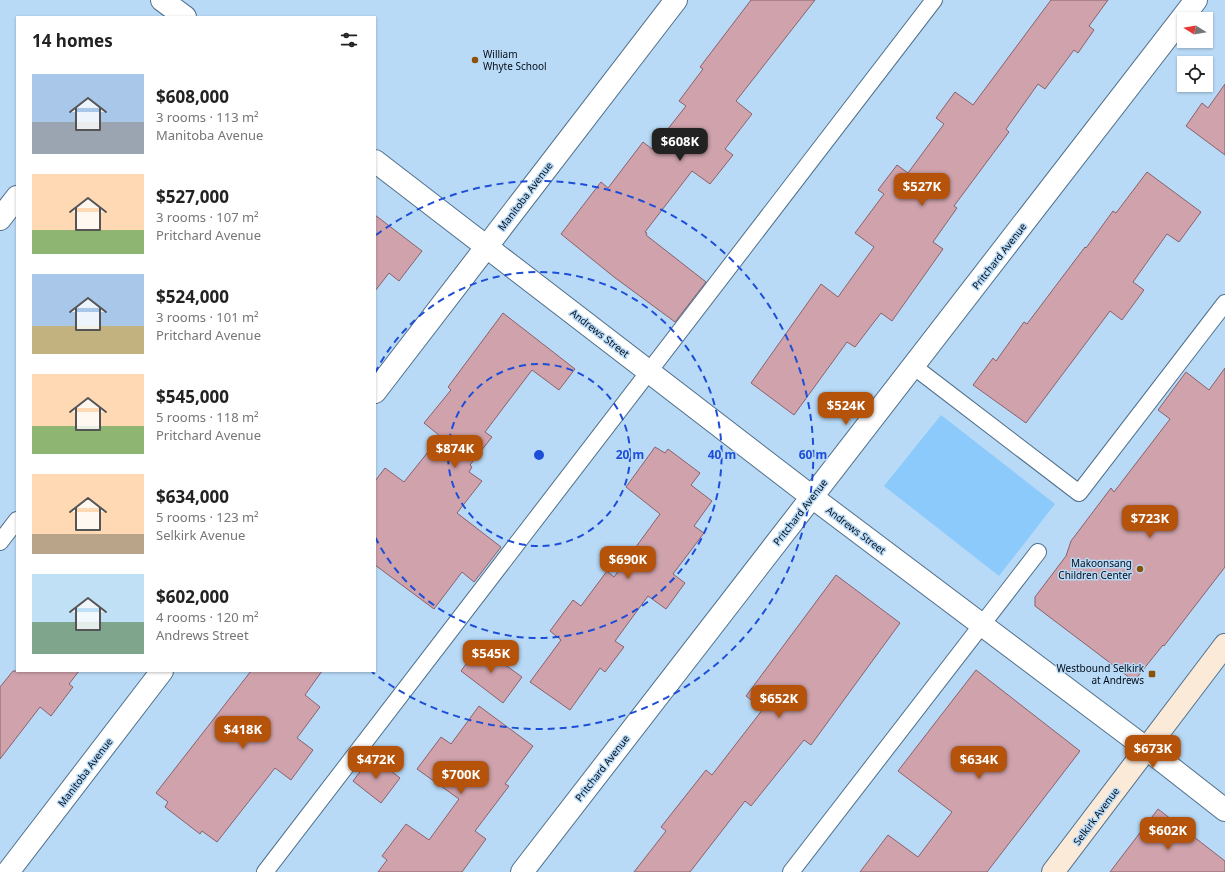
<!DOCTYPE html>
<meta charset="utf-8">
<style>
:root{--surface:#fff;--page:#f2f2f2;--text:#222;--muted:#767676;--accent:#b45309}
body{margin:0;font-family:"Noto Sans",sans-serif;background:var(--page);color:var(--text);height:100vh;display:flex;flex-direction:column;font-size:15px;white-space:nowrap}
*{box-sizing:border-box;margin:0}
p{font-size:13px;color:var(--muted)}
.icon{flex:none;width:22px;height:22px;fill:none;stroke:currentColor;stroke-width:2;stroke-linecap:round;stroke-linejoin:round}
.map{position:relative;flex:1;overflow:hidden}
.drawer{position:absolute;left:16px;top:16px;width:360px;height:656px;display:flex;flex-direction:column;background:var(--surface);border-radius:0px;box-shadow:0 1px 3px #0004}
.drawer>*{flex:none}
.needle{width:26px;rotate:281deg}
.tools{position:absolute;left:1177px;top:12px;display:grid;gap:8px}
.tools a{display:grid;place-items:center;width:36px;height:36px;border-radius:0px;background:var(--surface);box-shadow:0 1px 3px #0004;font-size:20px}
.price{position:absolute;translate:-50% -34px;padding:0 9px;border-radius:8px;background:var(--accent);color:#fff;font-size:13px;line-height:26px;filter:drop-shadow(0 1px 2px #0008)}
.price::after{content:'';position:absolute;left:50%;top:24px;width:12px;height:9px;margin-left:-6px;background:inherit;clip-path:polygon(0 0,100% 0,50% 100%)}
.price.active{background:#222;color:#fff}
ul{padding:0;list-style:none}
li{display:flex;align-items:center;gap:12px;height:100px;padding:0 16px}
li span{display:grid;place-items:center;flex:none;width:112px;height:80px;border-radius:0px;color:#555}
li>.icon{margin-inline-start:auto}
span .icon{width:48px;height:48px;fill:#fffc;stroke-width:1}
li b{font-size:17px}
h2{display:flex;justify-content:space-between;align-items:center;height:48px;padding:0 16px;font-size:17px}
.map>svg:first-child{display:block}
.green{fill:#8dcafc}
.building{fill:#cfa2ac;stroke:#8a616b}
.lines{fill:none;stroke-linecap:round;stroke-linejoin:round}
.service-casing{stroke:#51708a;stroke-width:18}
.minor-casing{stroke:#51708a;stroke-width:24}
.secondary-casing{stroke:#51708a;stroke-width:24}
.service{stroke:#fff;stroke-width:16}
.minor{stroke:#fff;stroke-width:22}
.secondary{stroke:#fcead9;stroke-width:22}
.ring{fill:none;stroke:#1d4ed8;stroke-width:2;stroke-dasharray:7 5}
.poi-dot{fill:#8a5107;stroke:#b8daf7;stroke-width:1.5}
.labels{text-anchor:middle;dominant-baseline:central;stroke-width:3;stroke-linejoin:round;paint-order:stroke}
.poi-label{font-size:10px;fill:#030c16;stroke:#b8daf7;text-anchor:end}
.street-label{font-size:10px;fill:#030c16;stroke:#b8daf7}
.centre{fill:#1d4ed8;stroke:#b8daf7;stroke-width:2}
.ring-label{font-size:12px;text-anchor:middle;font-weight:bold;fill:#1d4ed8;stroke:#b8daf7;stroke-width:3;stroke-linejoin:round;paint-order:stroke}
</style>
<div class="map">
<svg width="1225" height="872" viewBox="0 0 1225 872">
<rect width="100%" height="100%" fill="#b8daf7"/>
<path class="green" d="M 941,415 L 1055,504 L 999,576 L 884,486 Z"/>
<path class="building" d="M 751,0 L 815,0 L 736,101 L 752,114 L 725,149 L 733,155 L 710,184 L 692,171 L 645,232 L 647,233 L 646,235 L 706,282 L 675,322 L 614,277 L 561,234 L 601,182 L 608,188 L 643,142 L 652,149 L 686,106 L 679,101 L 703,69 L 700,67 Z
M 1051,0 L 1108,0 L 1089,26 L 1094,30 L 1078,53 L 1074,50 L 1045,89 L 1038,84 L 1006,129 L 1009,132 L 954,206 L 957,208 L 933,242 L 943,249 L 892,321 L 881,313 L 855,347 L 847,342 L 794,415 L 751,383 L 821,284 L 838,297 L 874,247 L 855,233 L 884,194 L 878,190 L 897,165 L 908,173 L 944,124 L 936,118 L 955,92 L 973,105 Z
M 1225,84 L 1225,155 L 1186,126 L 1202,103 L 1208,108 Z
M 1147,172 L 1201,212 L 1179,242 L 1167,234 L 1133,282 L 1144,290 L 1122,320 L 1110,311 L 1026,423 L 973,385 L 993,358 L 996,361 L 1024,322 L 1027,324 L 1085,247 L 1086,248 L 1113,211 L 1116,213 Z
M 375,215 L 422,251 L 399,281 L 389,273 L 375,291 Z
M 503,313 L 575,369 L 559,390 L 532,370 L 485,432 L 492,437 L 470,465 L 472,467 L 469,472 L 482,481 L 457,513 L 501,547 L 474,582 L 462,572 L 434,609 L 375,565 L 375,481 L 385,468 L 404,482 L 424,457 L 440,436 L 424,423 L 451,390 L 448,387 Z
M 1225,368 L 1225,567 L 1164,646 L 1163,645 L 1134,681 L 1035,606 L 1035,597 L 1066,556 L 1071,541 L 1111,488 L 1114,492 L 1170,419 L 1158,410 L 1186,372 L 1209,390 Z
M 655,447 L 665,453 L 668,449 L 700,473 L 691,485 L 712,501 L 694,526 L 704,533 L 673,574 L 685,583 L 666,609 L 648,596 L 615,641 L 624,647 L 605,672 L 600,668 L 570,710 L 530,682 L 561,640 L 550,631 L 573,600 L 581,606 L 607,571 L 614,577 L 660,514 L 626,487 Z
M 836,575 L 900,623 L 811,745 L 804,740 L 751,806 L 745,801 L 690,872 L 634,872 L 666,831 L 661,827 L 706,770 L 712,775 L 763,709 L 746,696 Z
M 479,646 L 522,677 L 503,703 L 461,671 Z
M 976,670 L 1080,751 L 987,872 L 860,872 L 888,835 L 918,857 L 952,812 L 898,771 Z
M 13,671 L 79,671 L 69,684 L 73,687 L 51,716 L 40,707 L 0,759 L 0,687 Z
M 251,671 L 322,671 L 305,695 L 320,707 L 297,738 L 313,750 L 291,780 L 275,768 L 217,842 L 202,831 L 200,834 L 165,807 L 168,802 L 156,793 Z
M 479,706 L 533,746 L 505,784 L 509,786 L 475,831 L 486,839 L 462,872 L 378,872 L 387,860 L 382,856 L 406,824 L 429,840 L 459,799 L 417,769 L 441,737 L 451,744 Z
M 372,756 L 400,778 L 381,803 L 353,781 Z
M 1158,809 L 1225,861 L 1225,872 L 1110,872 Z"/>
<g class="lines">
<g class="service-casing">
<path id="service" d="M 913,366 L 1079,493 L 1225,303
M 0,542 L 17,520
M 265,872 L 934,0
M 791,872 L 1038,552"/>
</g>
<g class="minor-casing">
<path id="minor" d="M 162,0 L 185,17
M 375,161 L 812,497 L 1147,749 L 1225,810
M 0,219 L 17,197
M 375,392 L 676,0
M 8,872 L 162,671
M 522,872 L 1196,0"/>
</g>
<g class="secondary-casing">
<path id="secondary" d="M 1053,872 L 1225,645"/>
</g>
<use href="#service" class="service"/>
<use href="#minor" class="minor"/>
<use href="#secondary" class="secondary"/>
</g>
<g class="ring">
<circle cx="539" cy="455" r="91"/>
<path d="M375 373A183 183 0 1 1 375 537"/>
<path d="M376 235A274 274 0 1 1 372 672"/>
</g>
<g class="poi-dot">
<circle cx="475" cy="60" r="4"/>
<circle cx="1140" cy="569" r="4"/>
<rect x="1148" y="670" width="8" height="8" rx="2"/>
</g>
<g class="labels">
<g class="poi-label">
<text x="483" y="54" text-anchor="start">William<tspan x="483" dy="12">Whyte School</tspan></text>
<text x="1132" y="563">Makoonsang<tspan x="1132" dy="12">Children Center</tspan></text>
<text x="1144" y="668">Westbound Selkirk<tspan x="1144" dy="12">at Andrews</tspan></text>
</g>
<g class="street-label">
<text transform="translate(525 196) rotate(-53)">Manitoba Avenue</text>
<text transform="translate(999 256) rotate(-52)">Pritchard Avenue</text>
<text transform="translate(600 333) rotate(38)">Andrews Street</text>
<text transform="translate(800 512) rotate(-52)">Pritchard Avenue</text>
<text transform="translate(856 530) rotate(37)">Andrews Street</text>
<text transform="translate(602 768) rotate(-52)">Pritchard Avenue</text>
<text transform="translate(85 772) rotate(-53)">Manitoba Avenue</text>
<text transform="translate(1096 816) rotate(-53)">Selkirk Avenue</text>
</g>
</g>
<circle cx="539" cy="455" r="6" class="centre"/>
<g class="ring-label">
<text x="630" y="459">20 m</text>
<text x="722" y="459">40 m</text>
<text x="813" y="459">60 m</text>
</g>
</svg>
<div class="tools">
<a><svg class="needle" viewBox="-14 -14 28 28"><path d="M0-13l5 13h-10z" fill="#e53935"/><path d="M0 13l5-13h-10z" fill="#767676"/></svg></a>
<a><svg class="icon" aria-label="locate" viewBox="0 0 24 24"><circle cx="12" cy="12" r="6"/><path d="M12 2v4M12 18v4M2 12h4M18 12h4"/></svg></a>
</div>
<b class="price active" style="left:680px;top:162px">$608K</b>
<b class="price" style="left:922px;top:207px">$527K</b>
<b class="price" style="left:846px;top:426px">$524K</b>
<b class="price" style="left:455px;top:469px">$874K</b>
<b class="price" style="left:1150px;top:539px">$723K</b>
<b class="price" style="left:628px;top:580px">$690K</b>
<b class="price" style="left:491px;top:674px">$545K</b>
<b class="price" style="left:779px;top:719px">$652K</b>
<b class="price" style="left:243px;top:750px">$418K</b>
<b class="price" style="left:1153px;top:769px">$673K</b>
<b class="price" style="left:376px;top:780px">$472K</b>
<b class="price" style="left:979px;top:780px">$634K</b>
<b class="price" style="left:461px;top:795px">$700K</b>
<b class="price" style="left:1168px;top:851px">$602K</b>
<section class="drawer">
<h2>14 homes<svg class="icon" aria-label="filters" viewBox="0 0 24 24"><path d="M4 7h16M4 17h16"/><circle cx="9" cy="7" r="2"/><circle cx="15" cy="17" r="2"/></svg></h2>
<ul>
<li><span style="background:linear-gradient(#a9c7e8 60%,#9aa5b1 0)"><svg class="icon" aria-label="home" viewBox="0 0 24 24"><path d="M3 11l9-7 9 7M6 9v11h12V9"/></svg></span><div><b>$608,000</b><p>3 rooms · 113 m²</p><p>Manitoba Avenue</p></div></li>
<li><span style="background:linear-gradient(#ffd9b3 70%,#8fb573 0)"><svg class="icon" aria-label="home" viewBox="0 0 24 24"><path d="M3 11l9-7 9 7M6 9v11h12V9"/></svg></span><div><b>$527,000</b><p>3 rooms · 107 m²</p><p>Pritchard Avenue</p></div></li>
<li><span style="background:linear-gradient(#a9c7e8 65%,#c2b280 0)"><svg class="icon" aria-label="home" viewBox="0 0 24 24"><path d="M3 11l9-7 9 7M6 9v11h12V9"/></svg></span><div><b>$524,000</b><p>3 rooms · 101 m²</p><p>Pritchard Avenue</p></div></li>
<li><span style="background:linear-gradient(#ffd9b3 65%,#8fb573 0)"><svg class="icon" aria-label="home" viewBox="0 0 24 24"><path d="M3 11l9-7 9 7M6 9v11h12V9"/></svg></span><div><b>$545,000</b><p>5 rooms · 118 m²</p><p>Pritchard Avenue</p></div></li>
<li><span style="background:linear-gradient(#ffd9b3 75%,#b9a48a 0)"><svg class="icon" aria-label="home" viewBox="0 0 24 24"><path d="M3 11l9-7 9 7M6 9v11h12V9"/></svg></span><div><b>$634,000</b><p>5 rooms · 123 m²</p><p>Selkirk Avenue</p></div></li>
<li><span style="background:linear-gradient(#bfe0f5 60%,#7fa58c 0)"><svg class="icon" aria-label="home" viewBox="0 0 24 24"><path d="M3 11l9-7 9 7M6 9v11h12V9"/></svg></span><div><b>$602,000</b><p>4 rooms · 120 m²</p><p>Andrews Street</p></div></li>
</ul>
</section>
</div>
